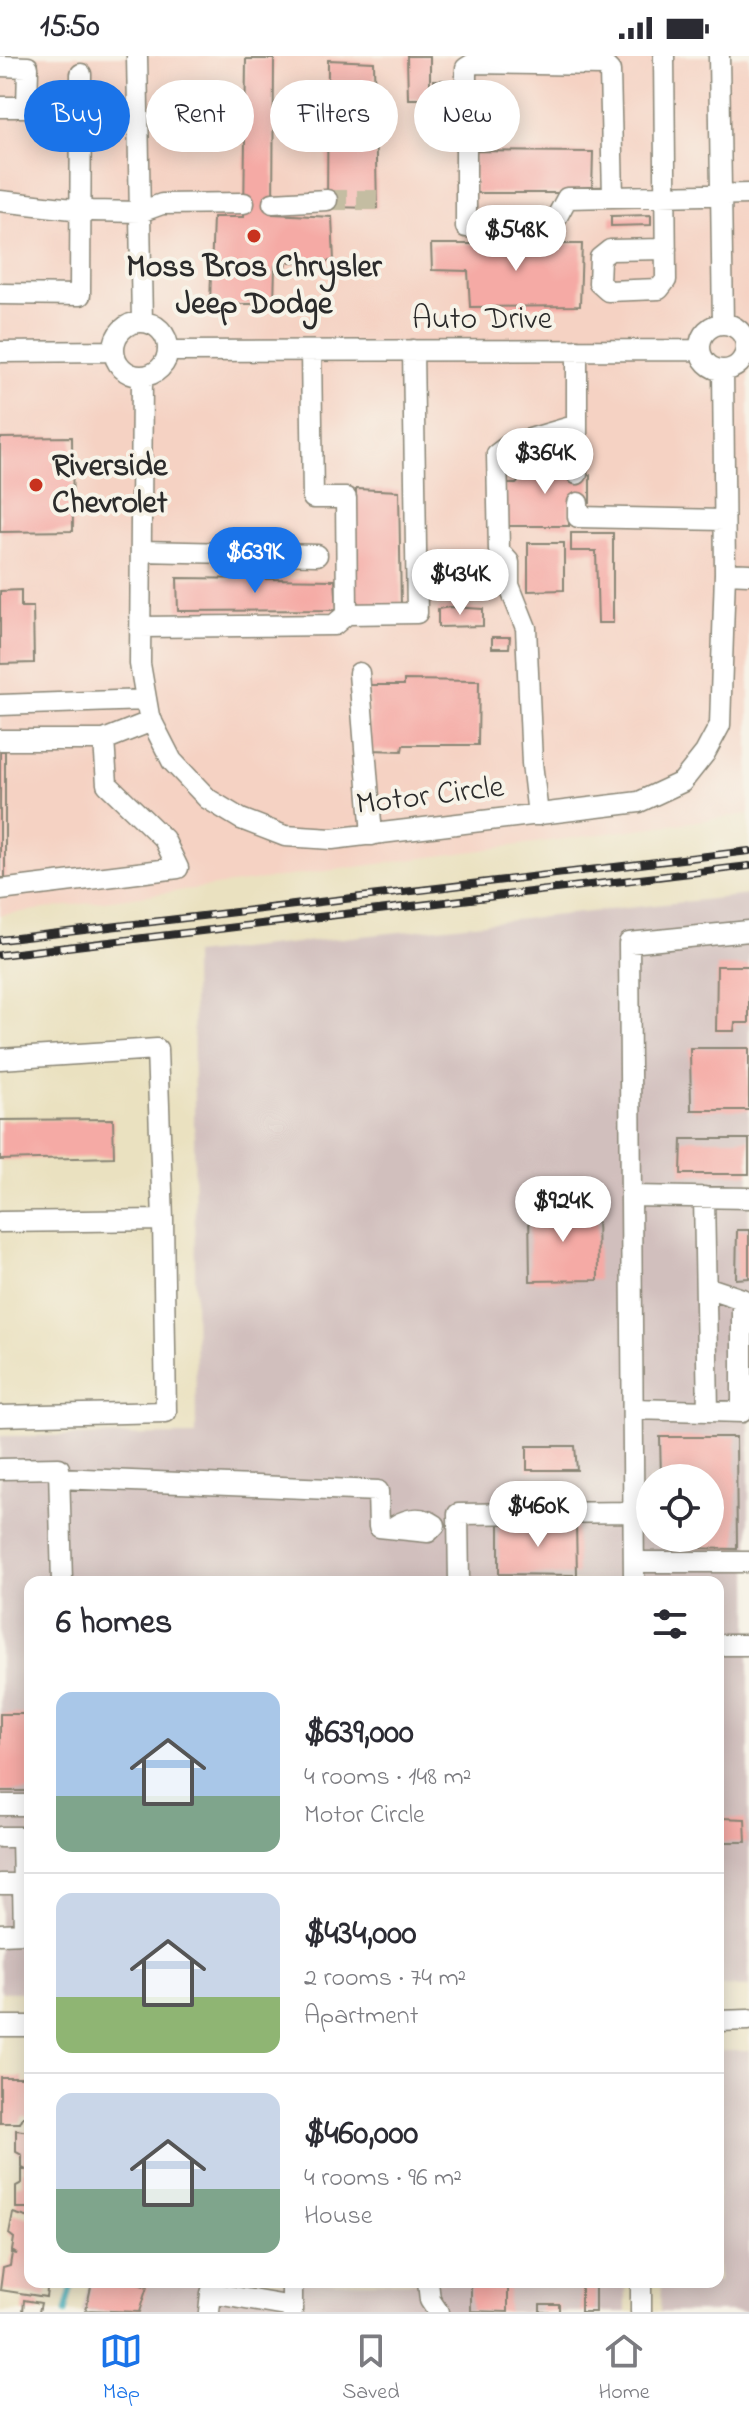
<!DOCTYPE html>
<meta charset="utf-8">
<style>
:root{--surface:#fff;--page:#f2f2f3;--text:#2b2b33;--muted:#7c7c81;--line:#e1e1e2;--accent:#1a73e8}
body{margin:0;font-family:"Indie Flower",sans-serif;background:var(--page);color:var(--text);height:100vh;display:flex;flex-direction:column;font-size:30px;white-space:nowrap}
*{box-sizing:border-box;margin:0}
p{font-size:26px;color:var(--muted)}
.icon{flex:none;width:44px;height:44px;fill:none;stroke:currentColor;stroke-width:2;stroke-linecap:round;stroke-linejoin:round}
.map{position:relative;flex:1;overflow:hidden}
.details{position:absolute;left:24px;top:1520px;width:700px;height:712px;display:flex;flex-direction:column;background:var(--surface);border-radius:16px;box-shadow:0 4px 20px #0003}
.details>*{flex:none}
.top-card{position:absolute;left:24px;top:24px;width:702px;height:72px;display:flex;gap:16px}
.tools{position:absolute;left:636px;top:1408px;display:grid;gap:16px}
.tools a{display:grid;place-items:center;width:88px;height:88px;border-radius:50%;background:var(--surface);box-shadow:0 4px 20px #0003;font-size:40px}
.price{position:absolute;translate:-50% -68px;padding:0 18px;border-radius:28px;background:#fff;color:#222;font-size:26px;line-height:52px;filter:drop-shadow(0 2px 4px #0008)}
.price::after{content:'';position:absolute;left:50%;top:48px;width:24px;height:18px;margin-left:-12px;background:inherit;clip-path:polygon(0 0,100% 0,50% 100%)}
.price.active{background:var(--accent);color:#fff}
ul{padding:0;list-style:none}
li{display:flex;align-items:center;gap:24px;height:200px;padding:0 32px}
li+li{border-top:2px solid var(--line)}
li span{display:grid;place-items:center;flex:none;width:224px;height:160px;border-radius:16px;color:#555}
li>.icon{margin-inline-start:auto}
span .icon{width:96px;height:96px;fill:#fffc;stroke-width:1}
li b{font-size:34px}
h2{display:flex;justify-content:space-between;align-items:center;height:96px;padding:0 32px;font-size:34px}
.pill{padding:0 28px;border-radius:36px;background:var(--surface);box-shadow:0 4px 20px #0003;font-size:28px;line-height:72px}
.pill.active{background:var(--accent);color:#fff}
.status{display:flex;justify-content:space-between;align-items:center;height:56px;padding:0 40px;background:var(--surface);direction:ltr}
.status svg{height:22px;fill:currentColor}
.dock{display:flex;justify-content:space-around;align-items:center;height:112px;border-top:2px solid var(--line);background:var(--surface);font-size:22px;color:var(--muted)}
.dock a{display:grid;justify-items:center;gap:4px}
.dock .active{color:var(--accent)}
.map>svg:first-child{display:block}
.built{fill:#f5d2c3}
.industrial{fill:#d1bfbd;fill-rule:evenodd}
.lines{fill:none;stroke-linecap:round;stroke-linejoin:round}
.stream{stroke:#3aaab7;stroke-width:5}
.building{fill:#f5aaa5}
.minor-tunnel{stroke:#c4bda2;stroke-width:20;stroke-dasharray:20 10;stroke-linecap:butt}
.minor-casing{stroke:#8a8676;stroke-width:23}
.minor{stroke:#fff;stroke-width:20}
.rail-casing{stroke:#2b2b2b;stroke-width:8}
.rail{stroke:#f7f3e8;stroke-width:5;stroke-dasharray:15;stroke-linecap:butt}
.poi-dot{fill:#c8321e;stroke:#f7f3e8;stroke-width:3}
.labels{text-anchor:middle;dominant-baseline:central;stroke-width:8;stroke-linejoin:round;paint-order:stroke}
.poi-label{font-size:32px;font-weight:bold;fill:#2b2b2b;stroke:#f7f3e8}
.street-label{font-size:32px;fill:#2b2b2b;stroke:#f7f3e8}
</style>
<div class="status"><b>15:50</b><svg viewBox="0 0 49 12"><path d="M0 12V9h3v3zM5 12V6h3v6zM10 12V3h3v9zM15 12V0h3v12zM26 1h20v11H26zM47 4h2v5h-2z"/></svg></div>
<div class="map">
<svg width="749" height="2256" viewBox="0 0 749 2256">
<rect width="100%" height="100%" fill="#f7f3e8"/>
<filter id="ink" filterUnits="userSpaceOnUse"><feTurbulence type="fractalNoise" baseFrequency=".0125" numOctaves="2"/><feDisplacementMap in="SourceGraphic" scale="16" xChannelSelector="R" yChannelSelector="G"/><feConvolveMatrix kernelMatrix="1 2 1 2 8 2 1 2 1" color-interpolation-filters="sRGB"/></filter>
<filter id="wash" filterUnits="userSpaceOnUse"><feTurbulence type="fractalNoise" baseFrequency=".006" numOctaves="4" result="noise"/><feDisplacementMap in="SourceGraphic" scale="32" xChannelSelector="R" yChannelSelector="G"/><feGaussianBlur stdDeviation="1.8" result="paint"/><feColorMatrix in="noise" values="0 0 0 0 0 0 0 0 0 0 0 0 0 0 0 0 0 1.4 0 .05"/><feComposite in="paint" operator="in"/></filter>
<g filter="url(#wash)">
<rect width="100%" height="100%" fill="#eae1c0"/>
<path class="built" d="M 0,0 L 749,0 L 749,758 L 0,859 Z"/>
<path class="industrial" d="M 749,839 L 749,1931 L 718,1931 L 718,1526 L 30,1526 L 30,1936 L 0,1936 L 0,1380 L 196,1379 L 193,898 ZM 650,1422 L 710,1422 L 710,1482 L 650,1482 Z
M 718,1994 L 749,1994 L 749,2256 L 660,2256 L 661,2226 L 718,2226 Z
M 89,2226 L 626,2226 L 626,2256 L 82,2256 Z"/>
<g class="lines">
<path class="stream" d="M 65,2256 L 73,2226"/>
</g>
<g id="blocks">
<path class="building" d="M 407,0 L 430,0 L 430,43 L 408,43 Z
M 246,3 L 274,3 L 273,158 L 332,161 L 334,205 L 287,206 L 286,212 L 275,210 L 274,248 L 210,248 L 213,161 L 244,161 Z
M 328,4 L 374,6 L 377,152 L 327,151 Z
M 434,24 L 452,24 L 453,61 L 435,61 Z
M 433,62 L 451,62 L 451,78 L 433,79 Z
M 474,95 L 593,96 L 592,137 L 475,137 Z
M 651,159 L 651,169 L 611,170 L 611,160 Z
M 431,188 L 582,188 L 580,250 L 470,251 L 468,215 L 432,214 Z
M 72,381 L 73,475 L 0,476 L 0,382 Z
M 542,402 L 563,402 L 564,419 L 590,419 L 590,447 L 569,447 L 569,470 L 506,470 L 505,428 L 516,428 Z
M 356,433 L 399,435 L 401,551 L 355,550 Z
M 571,477 L 613,477 L 613,567 L 598,567 L 596,495 L 571,495 Z
M 528,487 L 564,487 L 564,534 L 528,535 Z
M 177,522 L 335,524 L 337,554 L 178,555 Z
M 21,534 L 21,551 L 33,551 L 34,607 L 0,608 L 0,535 Z
M 450,551 L 483,553 L 483,570 L 438,571 L 438,553 Z
M 492,581 L 510,581 L 509,592 L 492,592 Z
M 404,624 L 479,625 L 478,689 L 403,689 L 402,695 L 371,694 L 369,629 L 404,629 Z
M 0,695 L 5,695 L 5,822 L 0,822 Z
M 717,910 L 749,910 L 749,967 L 735,967 L 734,975 L 716,975 Z
M 690,992 L 749,992 L 749,1054 L 691,1054 Z
M 113,1063 L 114,1101 L 0,1104 L 0,1064 Z
M 682,1083 L 749,1083 L 749,1118 L 681,1118 Z
M 529,1151 L 597,1151 L 598,1224 L 530,1225 Z
M 737,1174 L 749,1174 L 749,1222 L 736,1223 Z
M 660,1381 L 736,1381 L 737,1493 L 682,1492 L 682,1482 L 710,1482 L 710,1422 L 661,1422 Z
M 527,1390 L 575,1390 L 577,1414 L 527,1414 Z
M 499,1467 L 576,1467 L 577,1519 L 499,1518 Z
M 0,1658 L 30,1658 L 30,1735 L 0,1735 Z
M 721,1762 L 745,1763 L 746,1786 L 721,1786 Z
M 0,2021 L 23,2021 L 23,2027 L 30,2027 L 30,2061 L 23,2061 L 20,2067 L 0,2067 Z
M 16,2074 L 30,2076 L 30,2152 L 16,2152 L 16,2130 L 22,2127 L 22,2114 L 26,2114 L 22,2112 L 22,2099 L 16,2096 Z
M 13,2157 L 30,2162 L 30,2226 L 48,2226 L 46,2241 L 0,2234 L 3,2212 L 10,2210 L 12,2197 L 17,2198 L 12,2195 L 14,2182 L 9,2178 Z
M 92,2226 L 132,2226 L 147,2231 L 139,2256 L 86,2254 Z
M 471,2226 L 508,2226 L 508,2256 L 471,2255 Z
M 581,2226 L 595,2226 L 595,2256 L 581,2256 Z
M 24,2244 L 41,2247 L 39,2256 L 23,2256 Z
M 540,2248 L 559,2248 L 559,2256 L 540,2256 Z"/>
</g>
</g>
<g filter="url(#ink)">
<use href="#blocks" fill-opacity="0" stroke="#8a8676" stroke-width="2"/>
<g class="lines">
<path class="minor-tunnel" d="M 327,144 L 377,144"/>
<g class="minor-casing">
<path id="minor" d="M 137,0 L 142,266
M 664,0 L 666,224 L 659,233 L 608,235 L 599,227 L 600,202 L 610,194 L 666,193
M 719,0 L 723,268
M 0,10 L 28,11 L 27,51 L 0,51
M 613,140 L 610,15 L 604,9 L 474,7 L 466,12 L 466,171 L 552,170 L 567,142 L 749,138
M 0,145 L 91,155 L 140,156 L 162,148 L 244,147
M 273,147 L 327,144
M 0,238 L 80,239 L 81,18
M114 293a27 27 0 1 1 54 0a27 27 0 1 1-54 0Z
M700 291a23 23 0 1 1 46 0a23 23 0 1 1-46 0Z
M 168,295 L 700,294
M 311,295 L 313,442 L 346,442 L 347,558 L 417,557 L 413,294
M 0,296 L 114,295
M 142,320 L 140,608 L 149,660 L 172,705 L 208,743 L 241,763 L 285,780 L 332,783 L 639,746 L 682,726 L 705,697 L 720,669 L 725,517 L 723,314
M 577,418 L 577,294
M 578,447 L 578,461 L 723,464
M 141,495 L 317,499
M 725,517 L 749,518
M 141,571 L 334,569 L 347,558
M 359,617 L 372,779
M 0,649 L 146,644
M 0,684 L 104,684 L 152,665
M 538,759 L 532,707 L 526,572 L 509,529 L 509,506 L 499,495 L 497,398 L 509,389 L 577,369
M 0,834 L 178,812 L 164,783 L 107,728 L 104,684
M 0,1003 L 157,993 L 163,1164 L 0,1166
M 631,1140 L 749,1142
M 706,1231 L 742,1243 L 742,1356 L 708,1355
M 633,1353 L 708,1355 L 704,1141
M 0,1360 L 166,1356 L 163,1164
M 0,1413 L 59,1412 L 62,1526
M 59,1422 L 378,1435 L 379,1471 L 428,1476 L 435,1469 C 422,1460 408,1462 395,1470
M 634,1506 L 749,1506
M 459,1526 L 458,1458 L 634,1456
M 634,1526 L 629,887 L 749,875
M 718,1589 L 749,1589
M 0,1749 L 30,1749
M 0,1781 L 22,1781 L 24,1877 L 0,1878
M 0,1828 L 23,1828
M 718,1965 L 749,1964
M 0,1970 L 30,1970
M 428,2226 L 430,2244 L 438,2256
M 641,2226 L 641,2256
M 209,2256 L 211,2237 L 292,2251
M 292,2256 L 292,2226"/>
</g>
<use href="#minor" class="minor"/>
<g class="rail-casing">
<path id="rail" d="M 0,884 L 749,795
M 0,899 L 749,810"/>
</g>
<use href="#rail" class="rail"/>
</g>
</g>
<g class="poi-dot">
<circle cx="254" cy="180" r="8"/>
<circle cx="36" cy="429" r="8"/>
</g>
<g class="labels">
<g class="poi-label">
<text x="254" y="212">Moss Bros Chrysler<tspan x="254" dy="37">Jeep Dodge</tspan></text>
<text x="52" y="411" text-anchor="start">Riverside<tspan x="52" dy="37">Chevrolet</tspan></text>
</g>
<g class="street-label">
<text x="482" y="264">Auto Drive</text>
<text transform="translate(430 741) rotate(-7)">Motor Circle</text>
</g>
</g>
</svg>
<div class="tools">
<a><svg class="icon" aria-label="locate" viewBox="0 0 24 24"><circle cx="12" cy="12" r="6"/><path d="M12 2v4M12 18v4M2 12h4M18 12h4"/></svg></a>
</div>
<b class="price" style="left:516px;top:217px">$548K</b>
<b class="price" style="left:545px;top:440px">$364K</b>
<b class="price active" style="left:255px;top:539px">$639K</b>
<b class="price" style="left:460px;top:561px">$434K</b>
<b class="price" style="left:563px;top:1188px">$924K</b>
<b class="price" style="left:538px;top:1493px">$460K</b>
<div class="top-card">
<a class="pill active">Buy</a>
<a class="pill">Rent</a>
<a class="pill">Filters</a>
<a class="pill">New</a>
</div>
<section class="details">
<h2>6 homes<svg class="icon" aria-label="filters" viewBox="0 0 24 24"><path d="M4 7h16M4 17h16"/><circle cx="9" cy="7" r="2"/><circle cx="15" cy="17" r="2"/></svg></h2>
<ul>
<li><span style="background:linear-gradient(#a9c7e8 65%,#7fa58c 0)"><svg class="icon" aria-label="home" viewBox="0 0 24 24"><path d="M3 11l9-7 9 7M6 9v11h12V9"/></svg></span><div><b>$639,000</b><p>4 rooms · 148 m²</p><p>Motor Circle</p></div></li>
<li><span style="background:linear-gradient(#c9d6e8 65%,#8fb573 0)"><svg class="icon" aria-label="home" viewBox="0 0 24 24"><path d="M3 11l9-7 9 7M6 9v11h12V9"/></svg></span><div><b>$434,000</b><p>2 rooms · 74 m²</p><p>Apartment</p></div></li>
<li><span style="background:linear-gradient(#c9d6e8 60%,#7fa58c 0)"><svg class="icon" aria-label="home" viewBox="0 0 24 24"><path d="M3 11l9-7 9 7M6 9v11h12V9"/></svg></span><div><b>$460,000</b><p>4 rooms · 96 m²</p><p>House</p></div></li>
</ul>
</section>
</div>
<nav class="dock">
<a class="active"><svg class="icon" aria-label="map" viewBox="0 0 24 24"><path d="M3 6l6-2 6 2 6-2v14l-6 2-6-2-6 2zM9 4v14M15 6v14"/></svg>Map</a>
<a><svg class="icon" aria-label="saved" viewBox="0 0 24 24"><path d="M7 4h10v16l-5-4-5 4z"/></svg>Saved</a>
<a><svg class="icon" aria-label="home" viewBox="0 0 24 24"><path d="M3 11l9-7 9 7M6 9v11h12V9"/></svg>Home</a>
</nav>
